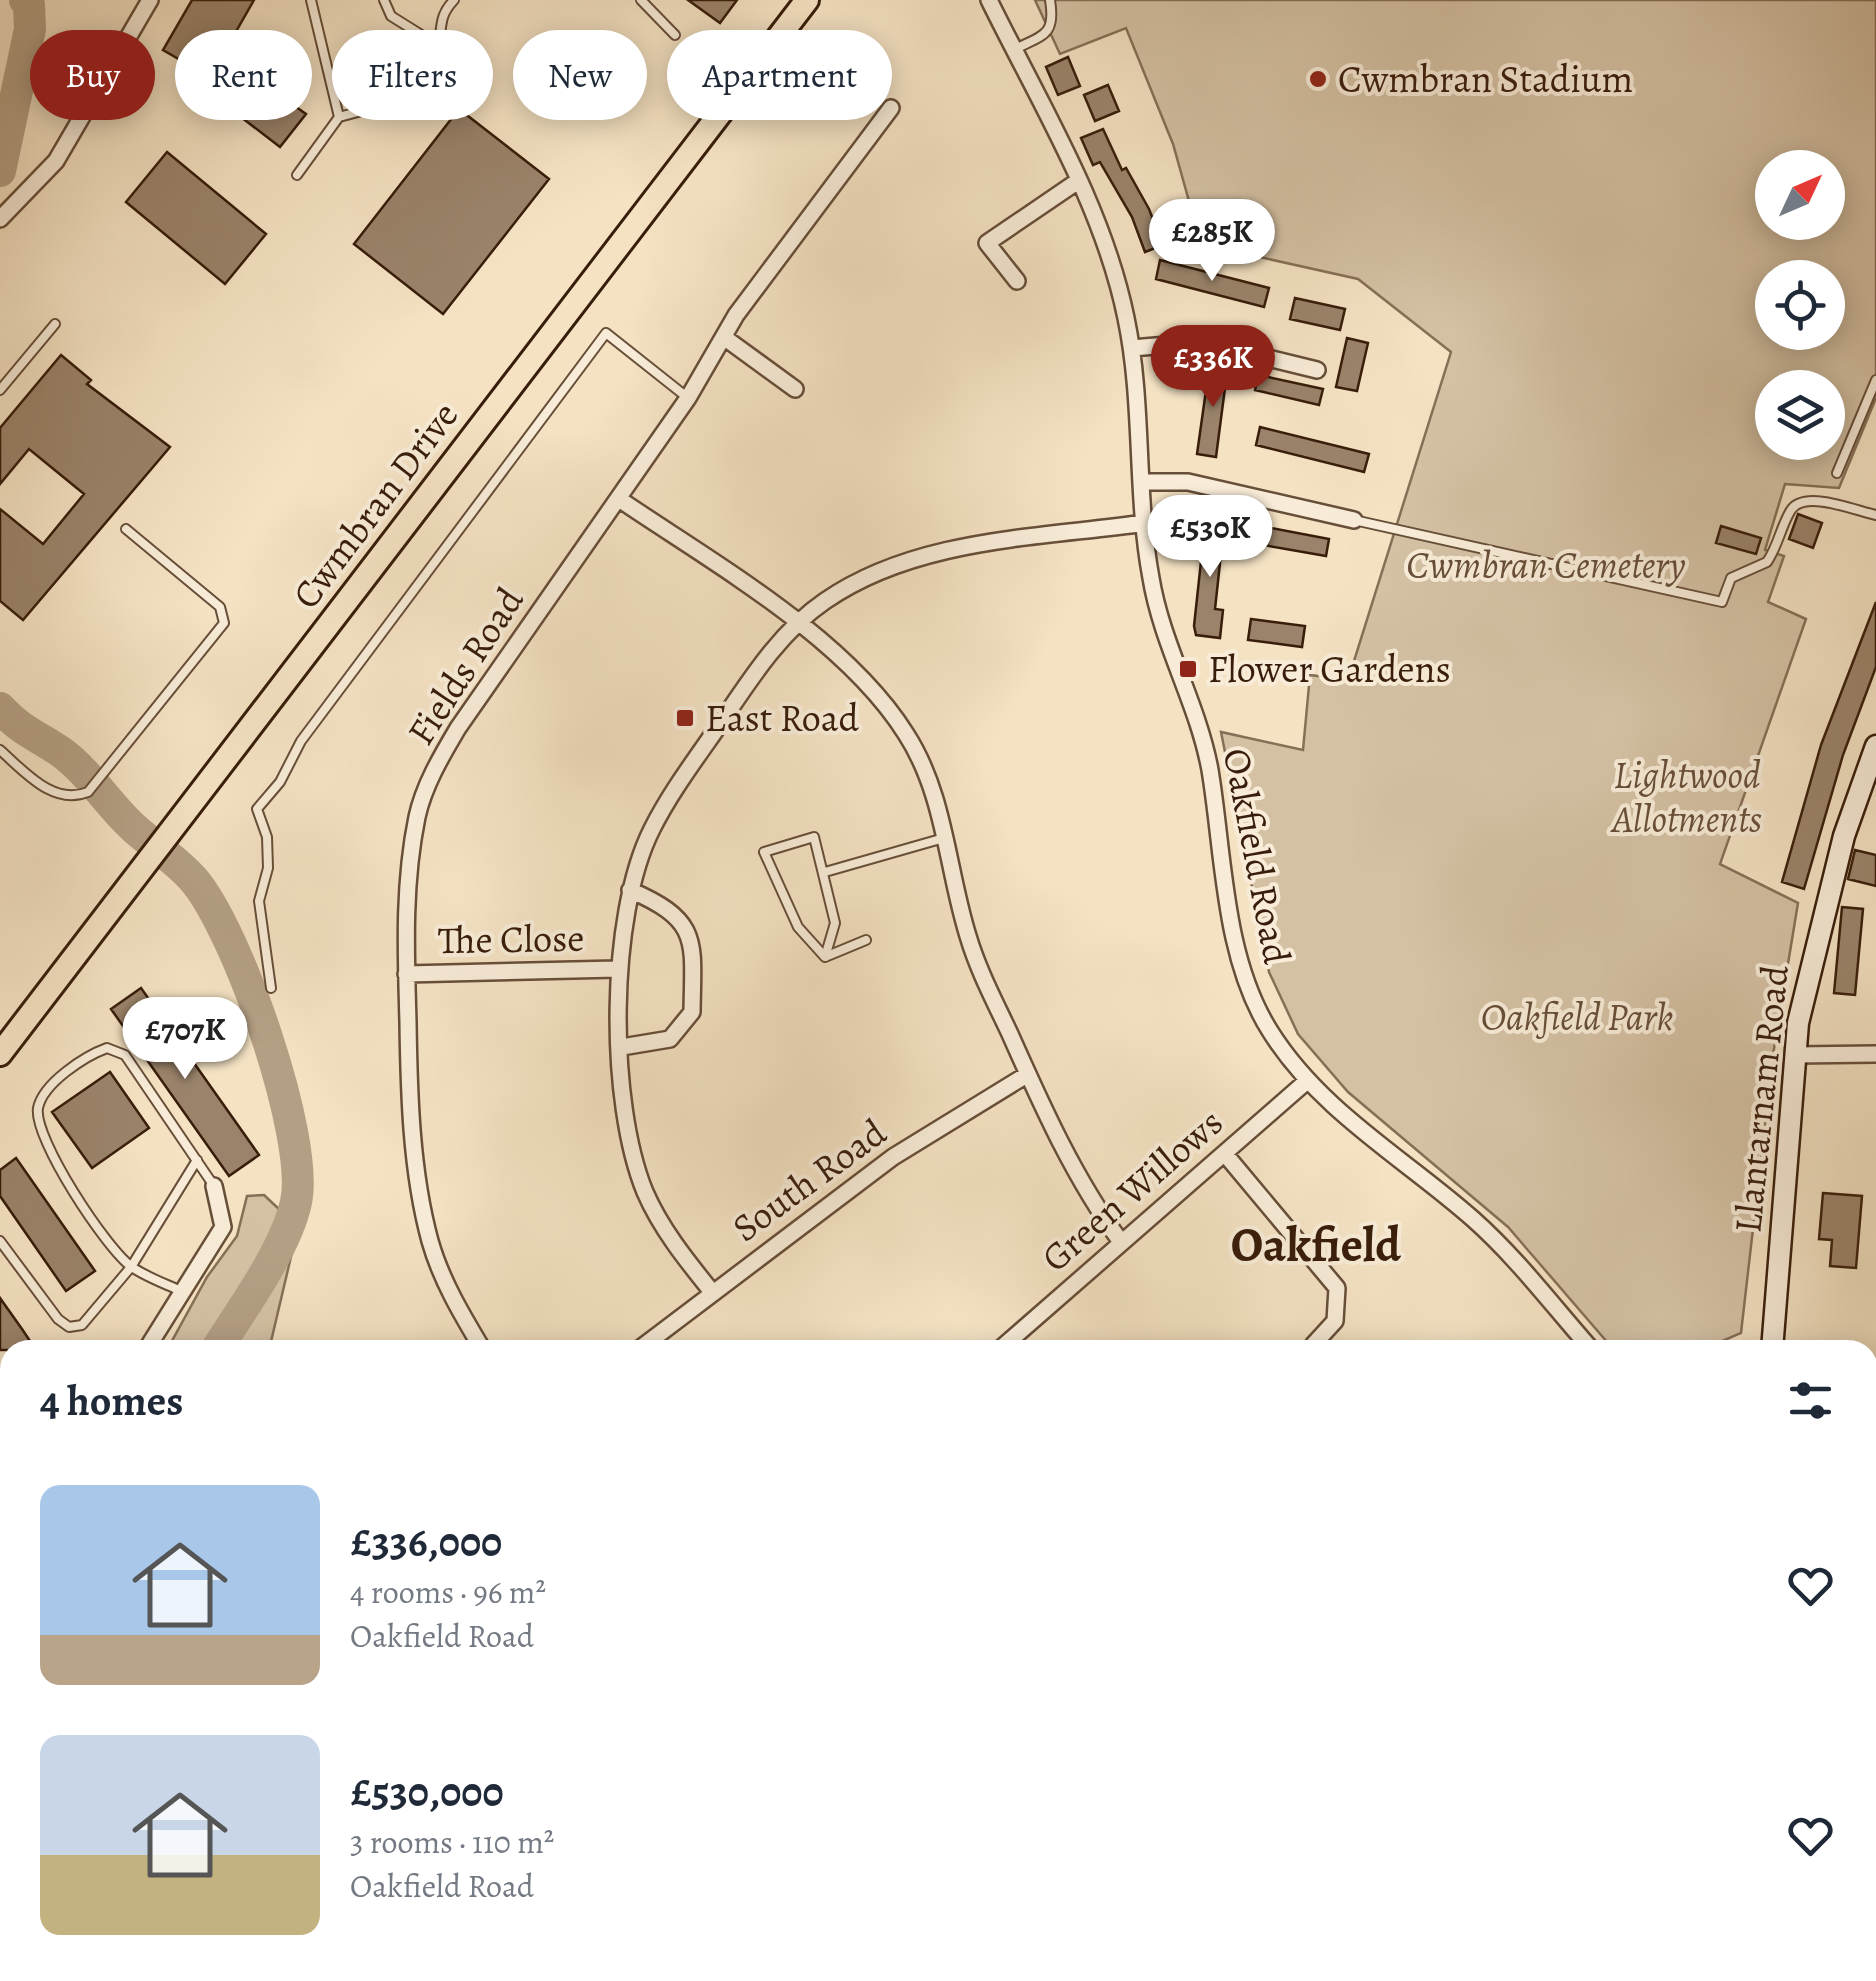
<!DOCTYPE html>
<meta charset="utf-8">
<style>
:root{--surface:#fff;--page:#f6f6f7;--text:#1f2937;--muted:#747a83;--accent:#8f2418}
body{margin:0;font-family:Alegreya,serif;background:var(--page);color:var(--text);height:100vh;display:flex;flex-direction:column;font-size:38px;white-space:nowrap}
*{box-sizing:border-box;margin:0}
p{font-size:32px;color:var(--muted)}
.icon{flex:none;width:55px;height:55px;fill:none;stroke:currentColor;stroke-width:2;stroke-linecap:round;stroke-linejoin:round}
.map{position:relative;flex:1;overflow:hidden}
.details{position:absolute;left:0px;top:1340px;width:1878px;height:642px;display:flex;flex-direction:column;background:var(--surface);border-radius:30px 30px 0 0;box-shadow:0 5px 25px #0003}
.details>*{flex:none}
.top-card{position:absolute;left:30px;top:30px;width:1000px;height:90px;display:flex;gap:20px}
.needle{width:65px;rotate:46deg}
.fabs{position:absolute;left:1755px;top:150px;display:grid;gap:20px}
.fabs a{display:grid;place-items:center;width:90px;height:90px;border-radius:50%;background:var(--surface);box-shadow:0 5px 25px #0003;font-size:50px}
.price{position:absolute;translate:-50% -85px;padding:0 22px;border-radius:35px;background:#fff;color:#222;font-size:32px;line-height:65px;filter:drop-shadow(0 2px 5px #0008)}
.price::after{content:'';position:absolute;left:50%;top:60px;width:30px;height:22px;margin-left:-15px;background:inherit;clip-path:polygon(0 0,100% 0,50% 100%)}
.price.active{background:var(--accent);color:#fff}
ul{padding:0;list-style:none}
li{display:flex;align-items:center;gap:30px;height:250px;padding:0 40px}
li span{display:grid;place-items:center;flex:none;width:280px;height:200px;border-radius:20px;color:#555}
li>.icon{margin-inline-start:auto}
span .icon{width:120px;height:120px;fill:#fffc;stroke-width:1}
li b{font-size:42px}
h2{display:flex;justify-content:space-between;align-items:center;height:120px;padding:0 40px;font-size:42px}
.chip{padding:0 35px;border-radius:45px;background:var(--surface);box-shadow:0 5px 25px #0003;font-size:35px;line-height:90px}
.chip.active{background:var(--accent);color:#fff}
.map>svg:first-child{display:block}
.green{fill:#d4c1a4;stroke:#866f57;stroke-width:2.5;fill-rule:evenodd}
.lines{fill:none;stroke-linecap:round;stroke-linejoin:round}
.river{stroke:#b49f84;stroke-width:32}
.building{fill:#9a836a;stroke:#381d0a;stroke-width:2.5}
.lane-casing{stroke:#674e38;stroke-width:12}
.street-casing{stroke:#674e38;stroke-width:20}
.secondary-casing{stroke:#381d0a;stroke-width:25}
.primary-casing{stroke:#381d0a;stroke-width:28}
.lane{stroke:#f8ecd8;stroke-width:8}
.street{stroke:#f8ecd8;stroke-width:15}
.secondary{stroke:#f8ecd8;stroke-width:20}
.primary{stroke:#f4e2c3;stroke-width:22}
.poi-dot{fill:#8f2418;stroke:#f8ecd8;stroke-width:4}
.labels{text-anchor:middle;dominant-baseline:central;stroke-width:8;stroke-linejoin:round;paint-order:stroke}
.poi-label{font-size:38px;fill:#381d0a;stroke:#f8ecd8;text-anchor:start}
.street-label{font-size:38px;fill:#381d0a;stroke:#f8ecd8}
.park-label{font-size:38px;font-style:italic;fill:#674e38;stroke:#f8ecd8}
.district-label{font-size:48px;font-weight:bold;fill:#381d0a;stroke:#f8ecd8}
</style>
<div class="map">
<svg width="1876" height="1981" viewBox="0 0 1876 1981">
<rect width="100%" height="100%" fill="#f4e2c3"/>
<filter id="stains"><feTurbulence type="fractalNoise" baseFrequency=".002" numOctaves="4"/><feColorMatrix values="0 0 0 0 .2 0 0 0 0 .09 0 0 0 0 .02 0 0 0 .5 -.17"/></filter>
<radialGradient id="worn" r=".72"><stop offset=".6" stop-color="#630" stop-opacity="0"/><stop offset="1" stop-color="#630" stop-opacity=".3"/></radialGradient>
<path class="green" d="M 1035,0 L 1876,0 L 1876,398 L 1839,488 L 1785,484 L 1765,550 L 1784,556 L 1768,602 L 1806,619 L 1720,864 L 1798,903 L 1773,1055 L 1741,1333 L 1702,1350 L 1614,1350 L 1508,1227 L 1348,1092 L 1298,1034 L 1269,972 L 1221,732 L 1303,750 L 1310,675 L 1348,680 L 1451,352 L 1358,279 L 1201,244 L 1173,144 L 1126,28 L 1060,54 ZM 1772,168 L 1828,168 L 1828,222 L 1772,222 ZM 1772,278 L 1828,278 L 1828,332 L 1772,332 ZM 1772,388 L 1828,388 L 1828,442 L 1772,442 Z
M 264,1195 L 298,1227 L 269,1350 L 167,1350 L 207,1277 L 237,1236 L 247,1196 Z
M 350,1973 L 503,1973 L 501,1981 L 362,1981 Z
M 1032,1973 L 1032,1972 L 1135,1973 L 1128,1981 L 1028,1981 Z"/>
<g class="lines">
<path class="river" d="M 0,171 L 30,29 L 29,5 L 25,0
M 0,708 C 25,734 35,734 61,752 C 90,773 109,806 135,829 C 154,846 176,860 193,879 C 237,929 310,1138 296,1202 C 286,1249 242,1309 216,1350
M 483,1972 L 483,1981"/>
</g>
<path class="building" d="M 192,0 L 254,0 L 210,77 L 163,50 Z
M 688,0 L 737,0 L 720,23 Z
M 363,35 L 407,41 L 402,75 L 358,68 Z
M 1068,57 L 1080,86 L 1058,95 L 1046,67 Z
M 261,82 L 306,114 L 280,147 L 237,114 Z
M 1108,85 L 1119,111 L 1095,121 L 1084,95 Z
M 459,109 L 549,179 L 443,314 L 354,244 Z
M 1103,129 L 1122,170 L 1126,168 L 1149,209 L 1163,245 L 1145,252 L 1132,217 L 1100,162 L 1093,165 L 1081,138 Z
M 167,152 L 266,234 L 225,284 L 126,202 Z
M 1160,260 L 1269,288 L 1264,307 L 1156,279 Z
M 1295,298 L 1345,309 L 1340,330 L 1290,319 Z
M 1347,338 L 1368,343 L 1357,391 L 1336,387 Z
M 61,355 L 91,380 L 87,384 L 170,447 L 23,620 L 0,601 L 0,509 L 43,544 L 84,494 L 29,449 L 0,484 L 0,428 Z
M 1210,362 L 1228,365 L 1216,457 L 1197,454 Z
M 1259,375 L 1323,389 L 1319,405 L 1255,390 Z
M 1260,427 L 1369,454 L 1364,472 L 1256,445 Z
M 1798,514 L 1822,523 L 1813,548 L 1789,539 Z
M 1206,515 L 1225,517 L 1215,609 L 1223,610 L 1220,638 L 1196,635 L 1194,626 Z
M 1255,525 L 1329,539 L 1326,556 L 1252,543 Z
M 1721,526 L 1761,538 L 1756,554 L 1716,543 Z
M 1876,602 L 1876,667 L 1843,755 L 1804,889 L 1782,882 L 1821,745 Z
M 1251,619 L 1305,626 L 1302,647 L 1248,640 Z
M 1855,850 L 1876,855 L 1876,886 L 1848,879 Z
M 1842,907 L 1863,909 L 1855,995 L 1834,993 Z
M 141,988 L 259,1155 L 229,1176 L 111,1009 Z
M 110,1072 L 149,1128 L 92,1168 L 52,1112 Z
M 16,1158 L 95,1271 L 66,1291 L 0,1196 L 0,1170 Z
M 1823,1193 L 1862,1196 L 1856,1268 L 1830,1266 L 1832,1240 L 1819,1239 Z
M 0,1298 L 22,1329 L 36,1350 L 0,1350 Z"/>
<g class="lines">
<g class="lane-casing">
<path id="lane" d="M 384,0 L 391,16 L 439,46
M 641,0 L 675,35
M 1013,50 C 1043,35 1056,36 1050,0
M 339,117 C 384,105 430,97 439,43 C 442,23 440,15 454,0
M 297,175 L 339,117 L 311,0
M 0,390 L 55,324
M 1837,473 L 1876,380
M 1354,520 L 1722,602 L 1731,578 L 1767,562 C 1778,546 1781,526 1791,510 C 1805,489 1856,511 1876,515
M 0,750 C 25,772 53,806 88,792 L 224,623 L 220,607 L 126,529
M 825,872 L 944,838
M 825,957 L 835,923 L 814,837 L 764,852 L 798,927 L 825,957 L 866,940
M 271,988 L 259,901 L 268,868 L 267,837 L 257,809 L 280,782 L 301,741 L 606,333 L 688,398
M 0,1241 L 58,1319 L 69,1327 L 82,1325 L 131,1267 L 197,1160
M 181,1291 C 166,1284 146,1277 132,1267 C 107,1250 33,1138 38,1108 C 43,1083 85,1056 107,1048 L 125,1055 L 214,1186
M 0,1464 L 10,1470
M 0,1854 L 10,1870
M 1452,1972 L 1454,1981"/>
</g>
<g class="street-casing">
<path id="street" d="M 989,0 C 1039,102 1103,205 1126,318 C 1144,404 1135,492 1151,578 C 1162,645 1198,704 1210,770 C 1224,854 1223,957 1270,1031 C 1320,1111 1404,1158 1473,1219 C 1517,1258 1553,1306 1592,1350
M 0,219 L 56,161 L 150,0
M 1017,281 L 987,243 L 1078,181
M 725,338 L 795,389
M 1132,348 L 1203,342 L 1317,370
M 1143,482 L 1188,482 L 1354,520
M 619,499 C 713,563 845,637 906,734 C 945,794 947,869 968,936 C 978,970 995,1002 1010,1034 C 1042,1106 1074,1178 1121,1242
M 406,974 L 617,969
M 622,1047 L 670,1039 L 692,1012 C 693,940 701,921 630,890
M 1794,1055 L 1876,1054
M 1225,1154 L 1337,1288 L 1335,1321 L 1313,1345 L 1317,1350
M 712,1292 C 687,1261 661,1229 645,1192 C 608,1102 608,916 652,829 C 671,791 698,756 722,721 C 751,678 781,631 825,601 C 916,538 1038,538 1145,523
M 146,1350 L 223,1227 L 214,1186
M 483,1350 C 462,1315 441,1280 430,1241 C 411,1171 409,1094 408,1022 C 406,953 403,885 417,817 C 424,785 442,755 458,728 L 688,398 L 736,315 L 891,108
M 638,1350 L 893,1157 L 1028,1074
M 999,1350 L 1308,1080
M 0,1908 L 10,1901
M 828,1972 L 841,1981
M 1345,1972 L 1363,1981
M 713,1981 L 720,1972"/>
</g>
<g class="secondary-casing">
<path id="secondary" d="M 1772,1350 L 1798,1023 L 1844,836 L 1876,746
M 1731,1972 L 1731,1981"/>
</g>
<g class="primary-casing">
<path id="primary" d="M 0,1054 L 807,0"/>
</g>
<use href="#lane" class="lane"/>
<use href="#street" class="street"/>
<use href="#secondary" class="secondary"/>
<use href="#primary" class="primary"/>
</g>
<g class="poi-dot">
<circle cx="1318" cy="79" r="10"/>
<rect x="1178" y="659" width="20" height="20" rx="5"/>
<rect x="675" y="708" width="20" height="20" rx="5"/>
</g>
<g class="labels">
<g class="poi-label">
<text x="1338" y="79">Cwmbran Stadium</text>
<text x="1208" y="669">Flower Gardens</text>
<text x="705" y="718">East Road</text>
</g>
<g class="street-label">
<text transform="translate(375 505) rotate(-53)">Cwmbran Drive</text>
<text transform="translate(465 666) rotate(-57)">Fields Road</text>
<text transform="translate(1257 856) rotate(79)">Oakfield Road</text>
<text transform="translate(511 939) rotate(-1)">The Close</text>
<text transform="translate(1761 1099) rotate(-84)">Llantarnam Road</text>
<text transform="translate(809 1180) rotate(-36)">South Road</text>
<text transform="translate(1132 1190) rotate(-41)">Green Willows</text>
</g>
<g class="park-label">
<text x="1546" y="565">Cwmbran Cemetery</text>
<text x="1687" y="775">Lightwood<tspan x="1687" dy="44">Allotments</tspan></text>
<text x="1577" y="1017">Oakfield Park</text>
</g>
<g class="district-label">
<text x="1316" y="1245">Oakfield</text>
</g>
</g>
<rect width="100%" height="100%" filter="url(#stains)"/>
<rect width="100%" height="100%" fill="url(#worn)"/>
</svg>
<div class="fabs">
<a><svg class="needle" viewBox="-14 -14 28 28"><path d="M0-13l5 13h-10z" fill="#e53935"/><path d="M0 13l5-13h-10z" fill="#747a83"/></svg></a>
<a><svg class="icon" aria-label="locate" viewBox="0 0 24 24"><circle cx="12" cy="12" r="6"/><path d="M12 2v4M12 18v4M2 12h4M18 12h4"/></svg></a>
<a><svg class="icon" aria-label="layers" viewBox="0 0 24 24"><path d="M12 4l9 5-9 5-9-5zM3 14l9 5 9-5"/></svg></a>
</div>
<b class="price" style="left:1212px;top:284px">£285K</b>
<b class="price active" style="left:1213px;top:410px">£336K</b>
<b class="price" style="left:1210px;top:580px">£530K</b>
<b class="price" style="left:185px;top:1082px">£707K</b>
<div class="top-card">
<a class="chip active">Buy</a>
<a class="chip">Rent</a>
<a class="chip">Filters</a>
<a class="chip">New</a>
<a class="chip">Apartment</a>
</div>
<section class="details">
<h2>4 homes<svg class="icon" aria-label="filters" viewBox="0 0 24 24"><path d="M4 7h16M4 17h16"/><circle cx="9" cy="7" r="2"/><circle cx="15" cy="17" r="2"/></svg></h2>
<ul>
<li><span style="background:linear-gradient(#a9c7e8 75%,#b9a48a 0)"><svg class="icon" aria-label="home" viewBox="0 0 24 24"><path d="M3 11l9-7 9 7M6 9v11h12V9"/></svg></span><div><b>£336,000</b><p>4 rooms · 96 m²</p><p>Oakfield Road</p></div><svg class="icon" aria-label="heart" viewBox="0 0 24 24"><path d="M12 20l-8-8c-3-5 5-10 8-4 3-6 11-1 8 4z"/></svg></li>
<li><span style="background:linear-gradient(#c9d6e8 60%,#c2b280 0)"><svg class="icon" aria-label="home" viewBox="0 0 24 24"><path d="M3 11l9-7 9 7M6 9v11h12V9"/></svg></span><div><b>£530,000</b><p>3 rooms · 110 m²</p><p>Oakfield Road</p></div><svg class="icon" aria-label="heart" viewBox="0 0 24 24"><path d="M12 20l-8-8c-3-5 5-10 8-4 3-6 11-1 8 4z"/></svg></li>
</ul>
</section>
</div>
